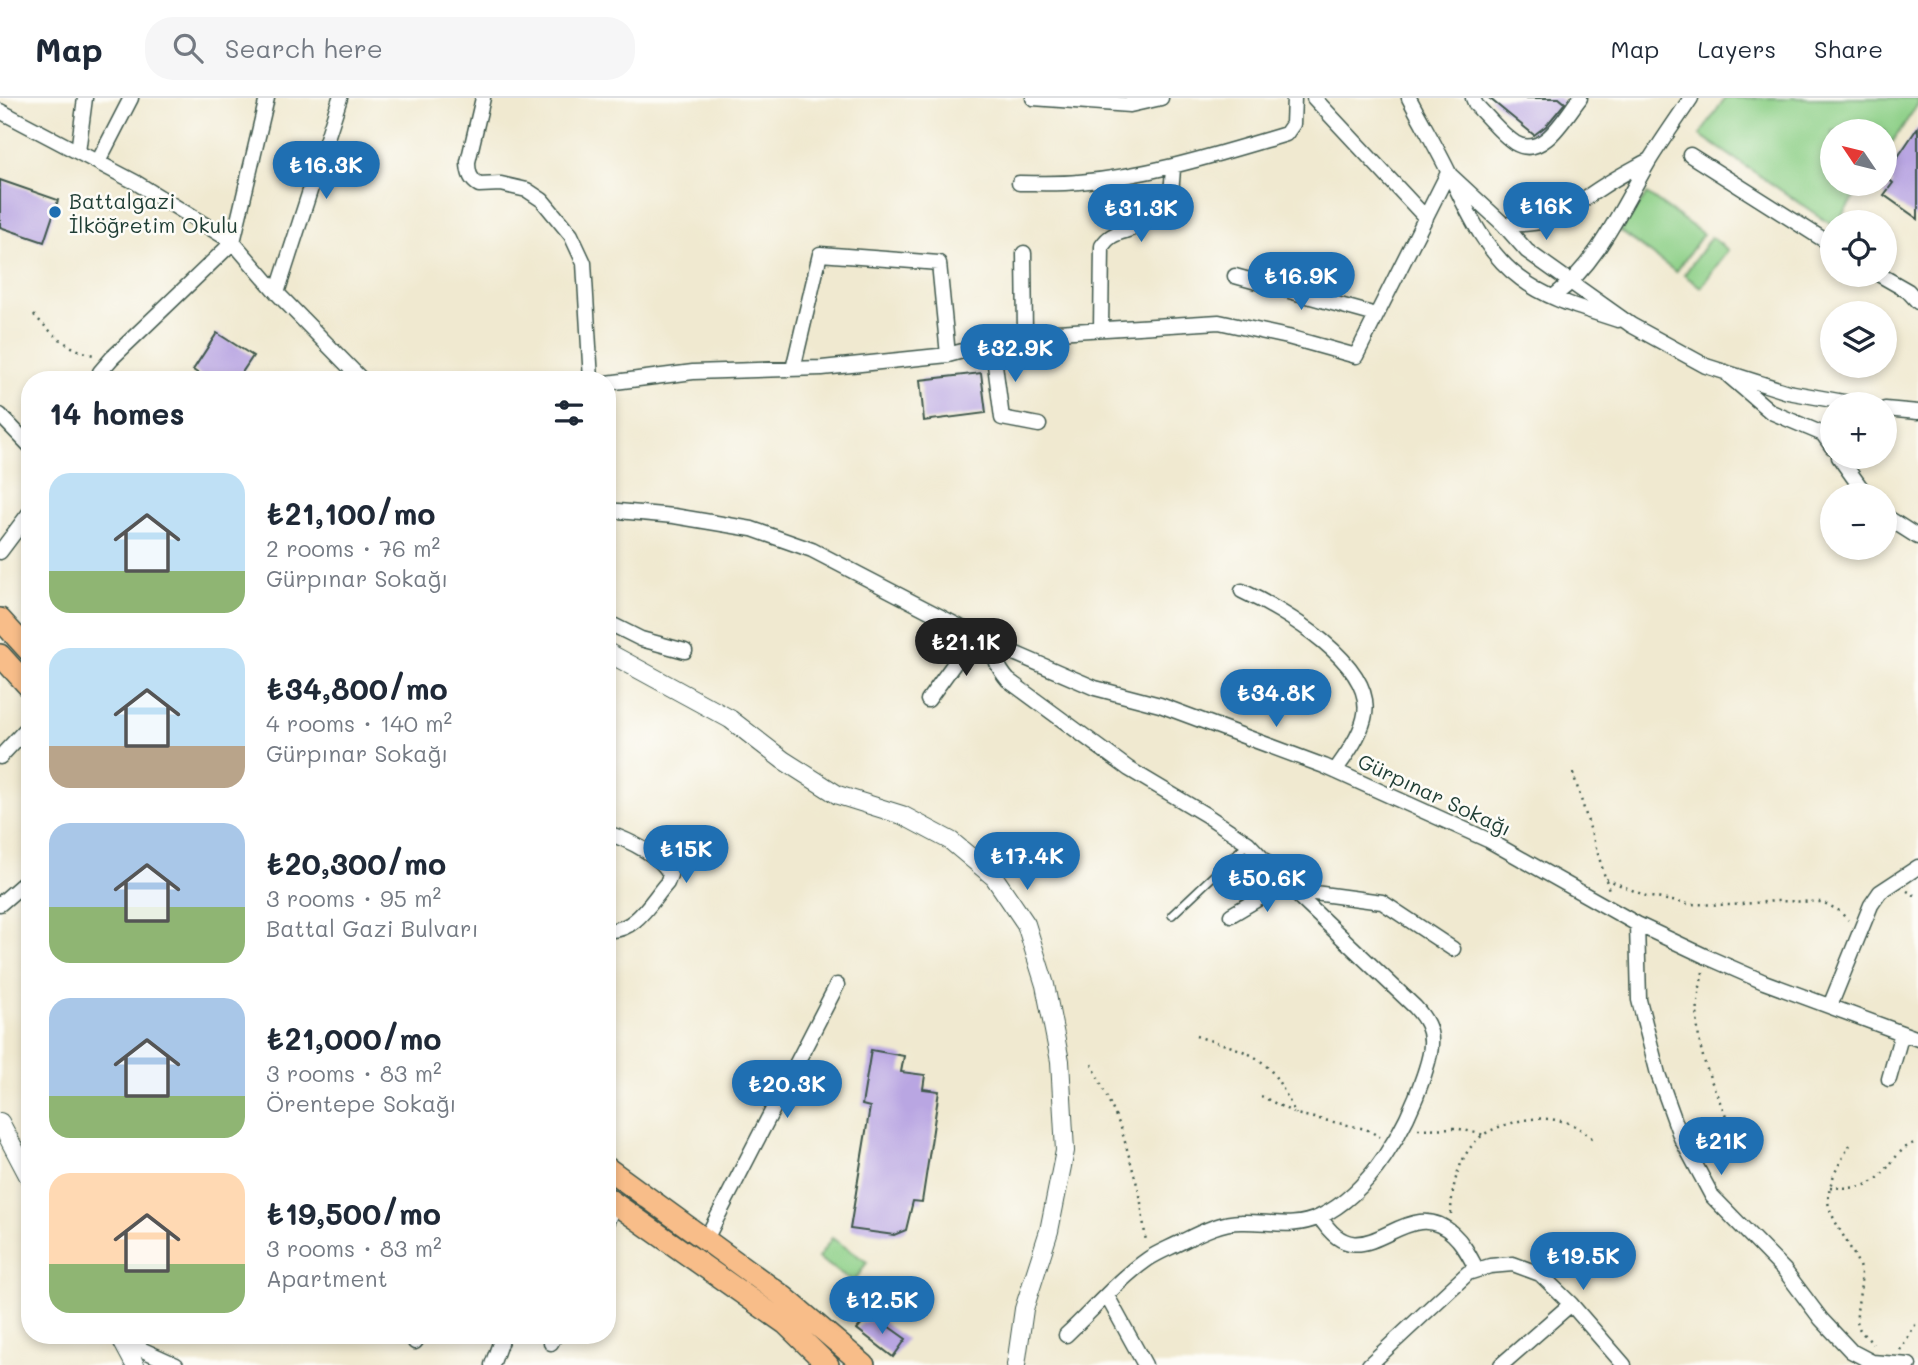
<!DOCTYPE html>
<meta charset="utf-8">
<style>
:root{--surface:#fff;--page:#f6f6f7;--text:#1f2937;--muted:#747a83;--line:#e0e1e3;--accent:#1f6fb2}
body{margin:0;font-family:Mali,sans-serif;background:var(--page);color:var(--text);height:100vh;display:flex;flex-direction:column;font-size:26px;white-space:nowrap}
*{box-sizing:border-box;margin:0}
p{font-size:23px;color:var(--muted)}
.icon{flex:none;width:38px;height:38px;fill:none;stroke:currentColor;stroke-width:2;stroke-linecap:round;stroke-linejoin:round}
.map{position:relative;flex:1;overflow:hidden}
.details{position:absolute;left:21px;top:273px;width:595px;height:973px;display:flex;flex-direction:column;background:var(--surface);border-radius:28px;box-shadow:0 4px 10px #0003}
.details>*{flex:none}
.needle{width:46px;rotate:305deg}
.fabs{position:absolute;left:1820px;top:21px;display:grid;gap:14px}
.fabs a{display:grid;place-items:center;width:77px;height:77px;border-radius:50%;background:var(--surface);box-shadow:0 4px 10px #0003;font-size:35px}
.price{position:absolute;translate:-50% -60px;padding:0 16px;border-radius:24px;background:var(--accent);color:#fff;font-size:23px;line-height:46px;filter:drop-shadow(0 2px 4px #0008)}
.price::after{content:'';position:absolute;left:50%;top:42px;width:21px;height:16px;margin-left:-10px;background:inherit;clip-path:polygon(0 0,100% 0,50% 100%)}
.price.on{background:#222;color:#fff}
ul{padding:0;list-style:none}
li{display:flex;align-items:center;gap:21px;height:175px;padding:0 28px}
li span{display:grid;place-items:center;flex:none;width:196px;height:140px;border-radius:21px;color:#555}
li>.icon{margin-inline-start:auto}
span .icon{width:84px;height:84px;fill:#fffc;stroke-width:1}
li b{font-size:30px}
h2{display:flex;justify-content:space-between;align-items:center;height:84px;padding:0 28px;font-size:30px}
header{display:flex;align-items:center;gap:42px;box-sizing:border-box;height:98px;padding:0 35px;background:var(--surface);border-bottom:2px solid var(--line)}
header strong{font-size:33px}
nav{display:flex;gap:38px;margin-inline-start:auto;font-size:24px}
.search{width:490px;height:63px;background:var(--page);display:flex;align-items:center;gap:18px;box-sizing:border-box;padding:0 24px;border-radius:28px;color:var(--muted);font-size:26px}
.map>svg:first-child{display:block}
.green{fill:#8ed088;stroke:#56865e;stroke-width:2}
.building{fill:#b9a6e2}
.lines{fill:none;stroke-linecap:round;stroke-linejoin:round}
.service-casing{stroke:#3e574b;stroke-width:10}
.minor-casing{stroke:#3e574b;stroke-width:17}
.tertiary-casing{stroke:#3e574b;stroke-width:20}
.primary-casing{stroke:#3e574b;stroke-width:24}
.path{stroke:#3e574b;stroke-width:2.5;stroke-dasharray:2 5;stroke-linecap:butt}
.service{stroke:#fff;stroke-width:7}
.minor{stroke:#fff;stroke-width:14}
.tertiary{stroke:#fff;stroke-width:18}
.primary{stroke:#f8bd89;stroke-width:21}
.poi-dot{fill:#1f6fb2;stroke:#fdfcf7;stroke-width:2.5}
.labels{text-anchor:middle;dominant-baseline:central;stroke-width:5;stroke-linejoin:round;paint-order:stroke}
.poi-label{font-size:21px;fill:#1f3d34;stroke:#fdfcf7;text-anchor:start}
.street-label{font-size:21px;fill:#1f3d34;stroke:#fdfcf7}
</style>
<header>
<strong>Map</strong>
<div class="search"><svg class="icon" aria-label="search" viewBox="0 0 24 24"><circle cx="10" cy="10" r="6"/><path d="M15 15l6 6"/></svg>Search here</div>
<nav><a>Map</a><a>Layers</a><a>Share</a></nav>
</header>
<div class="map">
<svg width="1918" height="1267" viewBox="0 0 1918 1267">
<rect width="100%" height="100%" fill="#fdfcf7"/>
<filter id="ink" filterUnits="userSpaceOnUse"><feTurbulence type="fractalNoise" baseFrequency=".0143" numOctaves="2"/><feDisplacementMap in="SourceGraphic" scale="14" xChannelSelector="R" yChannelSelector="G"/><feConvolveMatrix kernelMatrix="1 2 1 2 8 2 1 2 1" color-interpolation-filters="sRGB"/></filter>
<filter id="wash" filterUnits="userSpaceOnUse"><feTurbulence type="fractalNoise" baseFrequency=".00686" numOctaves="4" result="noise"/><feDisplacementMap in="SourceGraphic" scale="28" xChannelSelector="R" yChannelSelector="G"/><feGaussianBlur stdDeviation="1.57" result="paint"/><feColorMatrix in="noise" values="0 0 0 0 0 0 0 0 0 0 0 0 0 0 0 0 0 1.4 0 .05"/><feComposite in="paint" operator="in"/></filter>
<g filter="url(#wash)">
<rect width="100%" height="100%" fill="#f0e9d0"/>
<path class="green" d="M 1725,0 L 1918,0 L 1918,6 L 1885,55 L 1885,33 L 1832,33 L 1832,86 L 1864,86 L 1837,124 L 1832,124 L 1832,127 L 1700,37 Z
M 1647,96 L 1703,136 L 1676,174 L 1620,133 Z
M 1711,139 L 1728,152 L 1701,189 L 1684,177 Z
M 832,1140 L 867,1164 L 854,1184 L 818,1160 Z"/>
<g id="blocks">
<path class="building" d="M 1489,0 L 1559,0 L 1565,5 L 1546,28 L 1534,37 Z
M 1918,29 L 1918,121 L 1884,97 L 1893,85 L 1885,78 Z
M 0,82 L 58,102 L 44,144 L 0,129 Z
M 217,235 L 253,258 L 237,282 L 208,282 L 193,272 Z
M 981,275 L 986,315 L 924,323 L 920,282 Z
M 871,952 L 904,958 L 901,974 L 925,977 L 923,991 L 939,993 L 922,1104 L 913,1103 L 906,1132 L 894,1137 L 850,1131 L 870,1009 L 862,1007 Z
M 878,1221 L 906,1241 L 893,1259 L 857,1231 L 863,1224 Z"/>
</g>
</g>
<g filter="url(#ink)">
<use href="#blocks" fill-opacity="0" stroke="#3e574b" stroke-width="2"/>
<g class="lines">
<g class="service-casing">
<path id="service" d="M 1172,817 L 1248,745"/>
</g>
<g class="minor-casing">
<path id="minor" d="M 483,0 L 468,64 C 468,74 470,82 479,87 L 501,86 L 527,92 L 542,102 L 571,137 L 584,165 L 591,282
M 1033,0 L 1130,7 L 1161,0
M 1314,0 L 1426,120
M 1409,0 C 1422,25 1437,50 1449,75 C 1467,113 1485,154 1520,180 C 1548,202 1585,211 1618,222
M 1473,0 L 1476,7 C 1488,19 1501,36 1515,45 C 1543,62 1566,17 1580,0
M 0,13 L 135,84 L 233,144 L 277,195 L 362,282
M 78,54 L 85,0
M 1690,57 L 1832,147
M 98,64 L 131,0
M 1448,75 L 1503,126 L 1527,153 L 1631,227 L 1706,268 L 1788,294 L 1855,306
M 1019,85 C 1039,85 1059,86 1079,84 C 1150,78 1218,56 1286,36 L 1293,26 L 1294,0
M 1503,126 C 1557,128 1560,116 1602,89 C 1617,79 1633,71 1649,62
M 1024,155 L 1025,236
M 1880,177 L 1908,193 L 1918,204
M 1235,178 L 1376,217
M 277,195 L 340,0
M 1553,199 C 1598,165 1621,111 1649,63 C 1662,42 1677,21 1691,0
M 1101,231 L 1102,148 C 1108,139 1114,136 1125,133 C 1166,119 1171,113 1173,69
M 992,244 L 1002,320 L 1039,327
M 793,271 L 820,156 L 939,165 L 948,257
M 1729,278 L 1771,314 L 1823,336 L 1832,349
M 99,282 L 100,274 L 112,260 L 233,144 L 267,0
M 607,285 L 693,274 L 822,270 L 948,257 L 1025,236 L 1219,224 L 1288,239 L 1356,258 L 1448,75
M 1885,311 L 1918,314
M 0,317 L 30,348
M 1839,359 L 1866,397
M 607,412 L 674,418 L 752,431 L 812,452 L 993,546 L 1095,590 L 1160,607 L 1324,668 L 1488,742 L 1637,826 L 1707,859 L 1764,884 L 1918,941
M 1885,418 L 1918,439
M 0,454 L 30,414
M 1242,493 C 1281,511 1379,567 1364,621 C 1359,640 1346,657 1335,673
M 607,524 L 641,541 L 685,553
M 993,546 C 994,561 998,570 1008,582 L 1129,671 L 1206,717 L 1248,745 L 1292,792 L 1415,909 C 1425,920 1432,931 1431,946 C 1431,957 1427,967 1424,977 C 1407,1029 1371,1095 1319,1119 C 1294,1131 1268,1123 1241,1124 C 1219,1124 1196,1137 1177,1146 C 1167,1151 1157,1155 1148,1161 C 1119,1181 1092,1213 1066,1237
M 928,602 L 975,537
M 0,659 L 30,627
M 607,735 C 626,741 663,758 670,777 L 667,785 C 651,803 635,835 607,832
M 1292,792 L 1382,804 L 1453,851
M 0,806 L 30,780
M 1231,817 L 1285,785
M 1637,826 L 1639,902 L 1658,976 L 1681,1040 L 1712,1098 L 1785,1173 L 1821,1221 L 1851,1253 L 1872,1264 L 1909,1267
M 1830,908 L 1871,807 L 1880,794 L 1918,769
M 1889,981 L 1902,935
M 1320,1119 C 1363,1190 1404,1091 1453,1136 C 1464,1146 1470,1159 1477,1172
M 607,1123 L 615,1106
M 706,1141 L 837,887
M 1107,1198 L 1145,1267
M 123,1243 L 176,1267
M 415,1244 L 420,1237
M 551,1245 L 555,1237
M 492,1267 L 503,1237
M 1369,1267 L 1468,1175 L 1490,1168 L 1513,1166 L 1540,1176 L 1571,1206 L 1624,1267
M 1501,1267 L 1571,1206"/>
</g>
<g class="tertiary-casing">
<path id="tertiary" d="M 607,554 L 730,621 L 783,662 L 838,697 L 902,717 L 951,743 L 994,779 L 1026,826 L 1045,887 L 1060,963 L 1065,1053 L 1049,1133 L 1024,1211 L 1016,1267
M 0,1024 L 30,1081
M 119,1237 L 135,1267"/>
</g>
<g class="primary-casing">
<path id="primary" d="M 0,521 L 30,554
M 0,557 L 30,590
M 607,1070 L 784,1199 L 864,1267
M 607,1100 L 786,1226 L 828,1267"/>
</g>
<path class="path" d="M 34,217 C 52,236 69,252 94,257
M 1573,675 L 1609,792
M 1606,781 L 1646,798 L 1688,806 L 1731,807 L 1776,803 L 1822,804 L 1838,812 L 1848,822
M 1907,793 L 1918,799
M 1703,874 C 1688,939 1705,968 1729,1025
M 1196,938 C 1216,945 1246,950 1263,965 C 1278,977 1287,1000 1296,1016
M 1092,966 L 1121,1030 L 1140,1097 L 1146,1144
M 1261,998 L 1296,1016 L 1366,1031 L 1380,1039
M 1418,1031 L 1456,1030 L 1484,1037
M 1850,1047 C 1840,1064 1829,1082 1828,1102 C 1828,1119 1855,1152 1860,1171 C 1865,1189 1852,1214 1859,1230 C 1862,1236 1869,1241 1873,1246
M 1830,1089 C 1843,1090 1855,1091 1868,1086 C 1890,1077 1894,1049 1918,1044
M 1451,1116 C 1451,1086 1462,1045 1492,1032 C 1498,1029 1505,1027 1512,1025 C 1531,1019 1552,1019 1571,1026 C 1579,1029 1586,1036 1593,1041
M 1900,1252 L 1918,1222"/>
<use href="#service" class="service"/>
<use href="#minor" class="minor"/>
<use href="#tertiary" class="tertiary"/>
<use href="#primary" class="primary"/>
</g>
</g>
<circle class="poi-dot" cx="55" cy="114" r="7"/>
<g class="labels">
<g class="poi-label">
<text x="69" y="102">Battalgazi<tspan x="69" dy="24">İlköğretim Okulu</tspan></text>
</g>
<g class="street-label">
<text transform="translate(1435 696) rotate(25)">Gürpınar Sokağı</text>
</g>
</g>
</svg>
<div class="fabs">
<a><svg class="needle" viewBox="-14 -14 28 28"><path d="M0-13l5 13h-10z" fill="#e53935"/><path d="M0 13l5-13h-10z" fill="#747a83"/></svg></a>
<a><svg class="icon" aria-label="locate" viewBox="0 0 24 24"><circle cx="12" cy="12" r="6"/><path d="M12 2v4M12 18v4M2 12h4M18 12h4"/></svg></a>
<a><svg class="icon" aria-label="layers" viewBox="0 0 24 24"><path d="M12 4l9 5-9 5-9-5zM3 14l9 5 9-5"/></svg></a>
<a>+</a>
<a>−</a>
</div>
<b class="price" style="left:326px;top:103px">₺16.3K</b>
<b class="price" style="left:1546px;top:144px">₺16K</b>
<b class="price" style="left:1141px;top:146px">₺31.3K</b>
<b class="price" style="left:1301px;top:214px">₺16.9K</b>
<b class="price" style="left:1015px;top:286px">₺32.9K</b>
<b class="price on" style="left:966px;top:580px">₺21.1K</b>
<b class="price" style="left:1276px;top:631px">₺34.8K</b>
<b class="price" style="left:686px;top:787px">₺15K</b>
<b class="price" style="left:1027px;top:794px">₺17.4K</b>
<b class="price" style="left:1267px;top:816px">₺50.6K</b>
<b class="price" style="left:787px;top:1022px">₺20.3K</b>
<b class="price" style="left:1721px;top:1079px">₺21K</b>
<b class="price" style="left:1583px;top:1194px">₺19.5K</b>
<b class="price" style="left:882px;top:1238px">₺12.5K</b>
<section class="details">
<h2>14 homes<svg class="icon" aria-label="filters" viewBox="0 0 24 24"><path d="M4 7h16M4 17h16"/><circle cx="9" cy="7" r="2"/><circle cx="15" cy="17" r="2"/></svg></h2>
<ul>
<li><span style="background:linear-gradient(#bfe0f5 70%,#8fb573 0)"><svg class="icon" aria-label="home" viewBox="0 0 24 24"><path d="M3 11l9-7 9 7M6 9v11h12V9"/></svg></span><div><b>₺21,100/mo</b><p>2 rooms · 76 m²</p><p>Gürpınar Sokağı</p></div></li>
<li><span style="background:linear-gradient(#bfe0f5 70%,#b9a48a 0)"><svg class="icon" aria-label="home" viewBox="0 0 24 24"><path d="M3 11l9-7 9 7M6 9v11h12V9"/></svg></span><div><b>₺34,800/mo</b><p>4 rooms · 140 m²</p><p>Gürpınar Sokağı</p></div></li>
<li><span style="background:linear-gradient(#a9c7e8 60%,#8fb573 0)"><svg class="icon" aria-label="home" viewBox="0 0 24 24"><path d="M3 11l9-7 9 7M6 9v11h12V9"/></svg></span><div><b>₺20,300/mo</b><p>3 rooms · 95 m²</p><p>Battal Gazi Bulvarı</p></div></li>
<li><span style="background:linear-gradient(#a9c7e8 70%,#8fb573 0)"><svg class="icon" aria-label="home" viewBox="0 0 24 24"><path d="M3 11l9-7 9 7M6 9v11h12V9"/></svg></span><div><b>₺21,000/mo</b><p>3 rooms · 83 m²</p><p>Örentepe Sokağı</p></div></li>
<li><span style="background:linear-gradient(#ffd9b3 65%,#8fb573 0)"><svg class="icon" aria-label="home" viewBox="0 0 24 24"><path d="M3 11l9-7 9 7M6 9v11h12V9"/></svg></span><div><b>₺19,500/mo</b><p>3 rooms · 83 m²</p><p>Apartment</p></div></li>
</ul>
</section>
</div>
